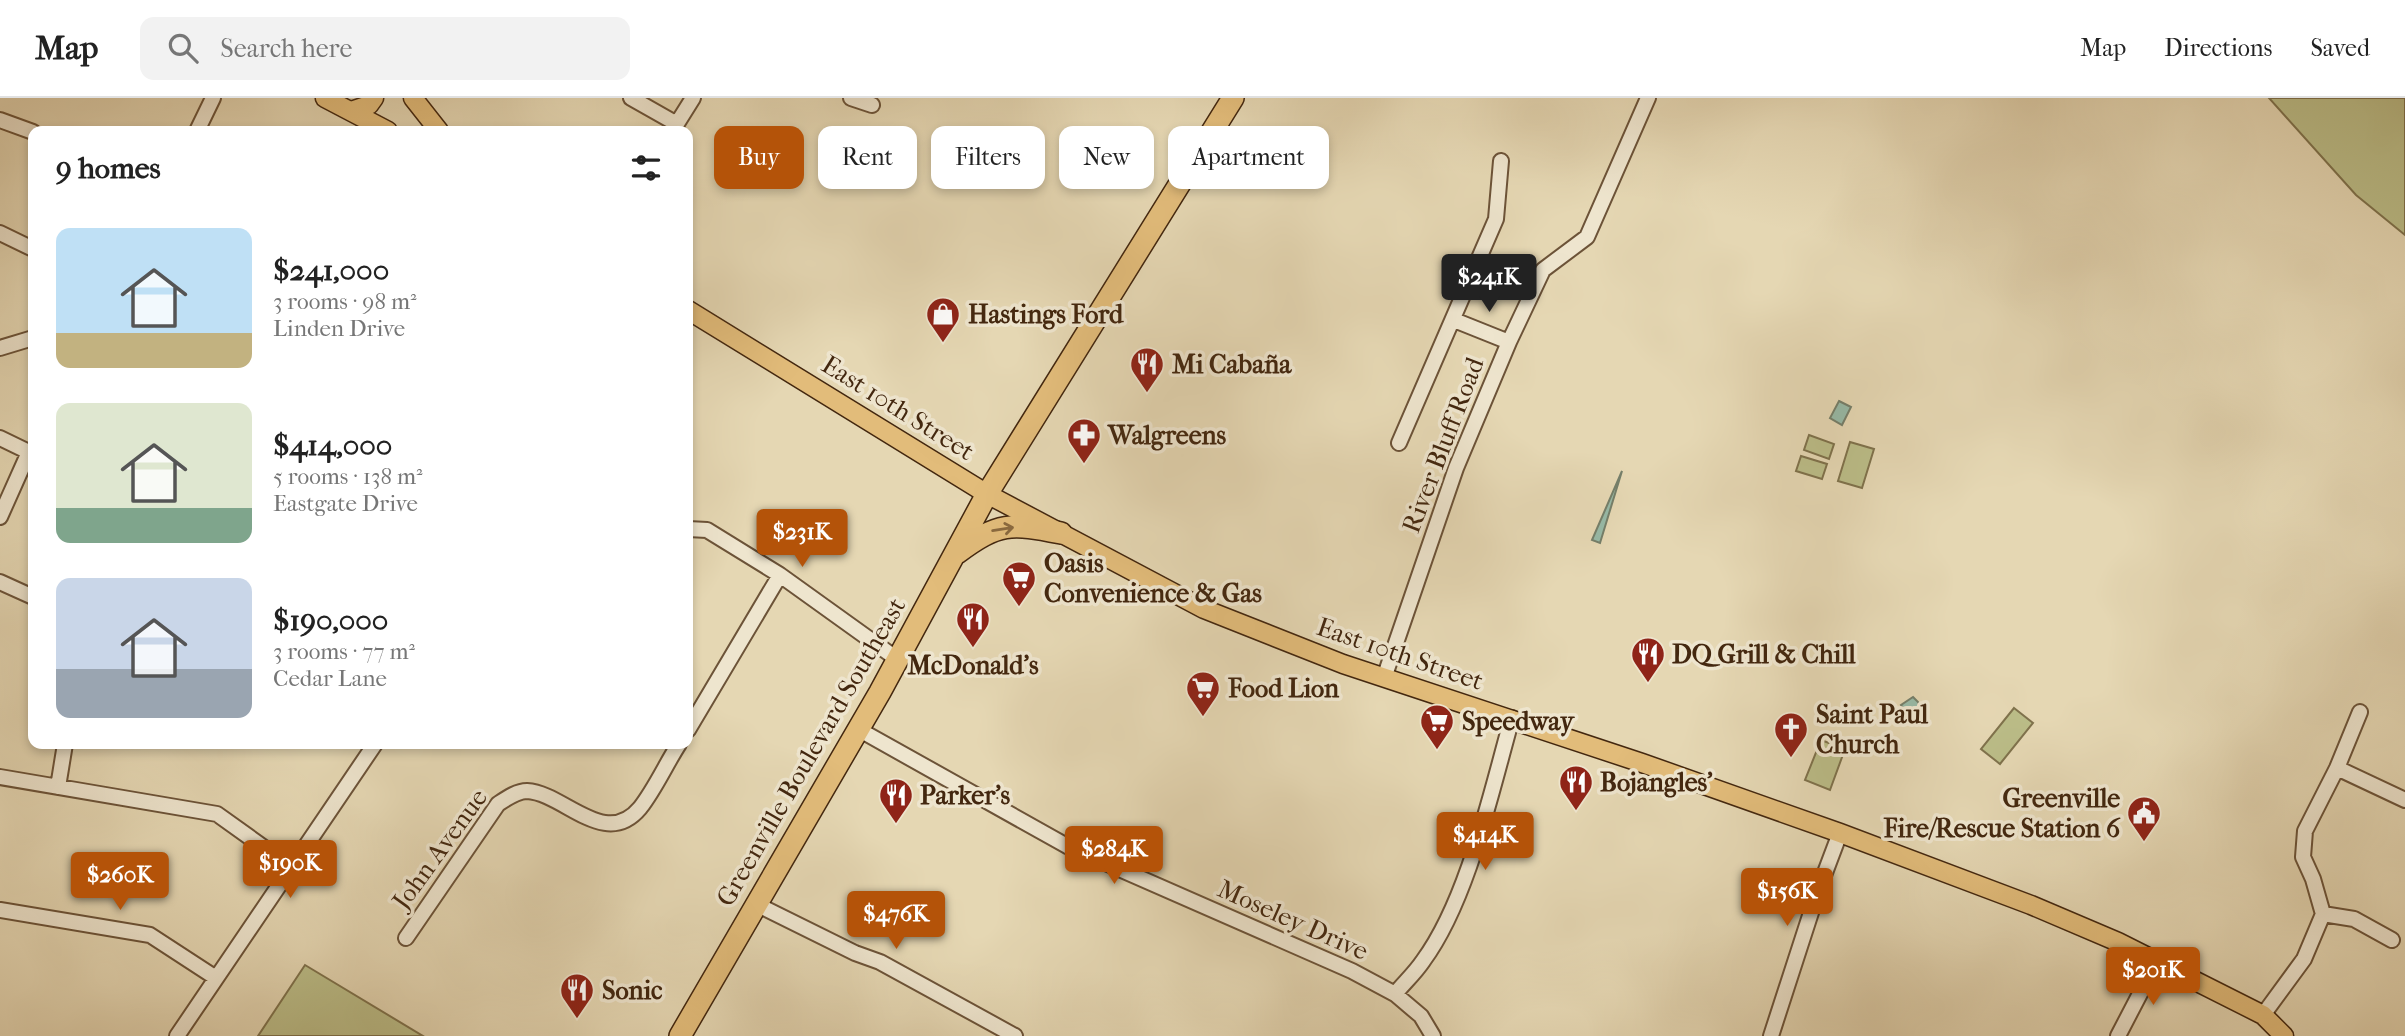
<!DOCTYPE html>
<meta charset="utf-8">
<style>
:root{--surface:#fff;--page:#f2f2f2;--text:#222;--muted:#767676;--line:#e0e0e0;--accent:#b45309}
body{margin:0;font-family:"IM FELL French Canon",serif;background:var(--page);color:var(--text);height:100vh;display:flex;flex-direction:column;font-size:26px;white-space:nowrap}
*{box-sizing:border-box;margin:0}
p{font-size:23px;color:var(--muted)}
.icon{flex:none;width:38px;height:38px;fill:none;stroke:currentColor;stroke-width:2;stroke-linecap:round;stroke-linejoin:round}
.map{position:relative;flex:1;overflow:hidden}
.details{position:absolute;left:28px;top:28px;width:665px;height:623px;display:flex;flex-direction:column;background:var(--surface);border-radius:14px;box-shadow:0 4px 10px #0003}
.details>*{flex:none}
.guide{position:absolute;left:714px;top:28px;width:665px;height:63px;display:flex;gap:14px}
.price{position:absolute;translate:-50% -60px;padding:0 16px;border-radius:7px;background:var(--accent);color:#fff;font-size:23px;line-height:46px;filter:drop-shadow(0 2px 4px #0008)}
.price::after{content:'';position:absolute;left:50%;top:42px;width:21px;height:16px;margin-left:-10px;background:inherit;clip-path:polygon(0 0,100% 0,50% 100%)}
.price.active{background:#222;color:#fff}
ul{padding:0;list-style:none}
li{display:flex;align-items:center;gap:21px;height:175px;padding:0 28px}
li span{display:grid;place-items:center;flex:none;width:196px;height:140px;border-radius:14px;color:#555}
li>.icon{margin-inline-start:auto}
span .icon{width:84px;height:84px;fill:#fffc;stroke-width:1}
li b{font-size:30px}
h2{display:flex;justify-content:space-between;align-items:center;height:84px;padding:0 28px;font-size:30px}
.pill{padding:0 24px;border-radius:14px;background:var(--surface);box-shadow:0 4px 10px #0003;font-size:24px;line-height:63px}
.pill.active{background:var(--accent);color:#fff}
header{display:flex;align-items:center;gap:42px;box-sizing:border-box;height:98px;padding:0 35px;background:var(--surface);border-bottom:2px solid var(--line)}
header strong{font-size:33px}
nav{display:flex;gap:38px;margin-inline-start:auto;font-size:24px}
.search{width:490px;height:63px;background:var(--page);display:flex;align-items:center;gap:18px;box-sizing:border-box;padding:0 24px;border-radius:14px;color:var(--muted);font-size:26px}
.map>svg:first-child{display:block}
.green{fill:#bbbd88;stroke:#7f724c;stroke-width:2}
.water{fill:#97baa7;stroke:#757f6a;stroke-width:2}
.lines{fill:none;stroke-linecap:round;stroke-linejoin:round}
.minor-casing{stroke:#6c5338;stroke-width:18}
.major-casing{stroke:#43270f;stroke-width:21}
.highway-casing{stroke:#43270f;stroke-width:24}
.minor{stroke:#eee5ce;stroke-width:14}
.major{stroke:#e2bc7a;stroke-width:18}
.highway{stroke:#e2bc7a;stroke-width:21}
.oneway{stroke:#8b6a3f}
.labels{text-anchor:middle;dominant-baseline:central;stroke-width:7;stroke-linejoin:round;paint-order:stroke}
.poi-label{font-size:26px;font-weight:bold;fill:#43270f;stroke:#eee5ce;text-anchor:start}
.street-label{font-size:26px;fill:#43270f;stroke:#eee5ce}
</style>
<header>
<strong>Map</strong>
<div class="search"><svg class="icon" aria-label="search" viewBox="0 0 24 24"><circle cx="10" cy="10" r="6"/><path d="M15 15l6 6"/></svg>Search here</div>
<nav><a>Map</a><a>Directions</a><a>Saved</a></nav>
</header>
<div class="map">
<svg width="2405" height="938" viewBox="0 0 2405 938">
<rect width="100%" height="100%" fill="#e5d7b3"/>
<filter id="stains"><feTurbulence type="fractalNoise" baseFrequency=".00286" numOctaves="4"/><feColorMatrix values="0 0 0 0 .2 0 0 0 0 .09 0 0 0 0 .02 0 0 0 .5 -.17"/></filter>
<radialGradient id="worn" r=".72"><stop offset=".6" stop-color="#630" stop-opacity="0"/><stop offset="1" stop-color="#630" stop-opacity=".3"/></radialGradient>
<path class="green" d="M 2269,0 L 2405,0 L 2405,137 L 2356,97 Z
M 1809,337 L 1834,346 L 1829,361 L 1804,352 Z
M 1850,344 L 1874,351 L 1862,390 L 1838,383 Z
M 1801,358 L 1827,366 L 1822,381 L 1796,373 Z
M 2014,610 L 2033,625 L 2000,666 L 1981,651 Z
M 1821,642 L 1845,651 L 1830,692 L 1805,682 Z
M 305,867 L 423,938 L 258,938 Z"/>
<path class="water" d="M 1839,303 L 1851,309 L 1842,327 L 1830,320 Z
M 1622,373 L 1600,445 L 1592,442 Z
M 1913,599 L 1918,604 L 1921,614 L 1911,621 L 1901,607 Z"/>
<g class="lines">
<g class="minor-casing">
<path id="minor" d="M 631,0 L 677,26
M 851,0 L 872,7
M 0,22 L 33,34
M 673,32 L 693,0
M 197,33 L 213,0
M 0,135 L 33,151
M 1454,222 L 1509,244
M 0,250 L 33,240
M 0,340 L 33,356
M 1399,345 L 1496,121 L 1501,63
M 0,419 L 29,354
M 688,431 L 707,432 L 780,477 L 897,561
M 0,484 L 33,499
M 1384,580 L 1456,370 L 1509,244 L 1543,172 L 1587,139 L 1648,0
M 858,631 L 1067,748 L 1352,873 L 1395,896 L 1421,918 L 1433,938
M 688,632 L 780,477
M 2337,670 L 2405,702
M 0,679 L 217,716 L 291,769
M 58,689 L 65,646
M 756,806 L 855,855 L 880,864 L 1015,938
M 0,812 L 150,837 L 216,880
M 2323,816 L 2354,821 L 2392,842
M 406,840 L 498,706 C 507,700 517,693 527,693 C 564,695 605,752 640,710 C 655,691 666,666 679,646
M 1395,896 C 1404,885 1415,875 1423,863 C 1468,802 1491,694 1512,620
M 2263,917 L 2304,861 L 2323,816 L 2313,781 L 2303,759 L 2305,733 L 2337,670 L 2360,614
M 177,938 L 375,646
M 1771,938 L 1817,796 L 1840,735
M 2118,938 L 2157,863"/>
</g>
<g class="major-casing">
<path id="major" d="M 325,0 L 388,33
M 413,0 L 439,33
M 351,13 L 369,7 L 374,0
M 688,212 L 987,396 L 1204,511 L 1343,566 L 1642,665 L 1840,735 L 2031,807 L 2118,844 L 2263,917 L 2284,938"/>
</g>
<g class="highway-casing">
<path id="highway" d="M 957,455 C 999,424 1010,425 1061,435
M 680,938 L 880,594 L 987,396 L 1233,0"/>
</g>
<use href="#minor" class="minor"/>
<use href="#major" class="major"/>
<use href="#highway" class="highway"/>
</g>
<defs><path id="oneway-shaft" d="M-6 0H5M1.5-3L5.5 0L1.5 3" fill="none" stroke-width="1.6" stroke-linecap="round" stroke-linejoin="round" transform="scale(1.75)"/></defs>
<use class="oneway" href="#oneway-shaft" transform="translate(1003 431) rotate(-9)"/>
<defs>
<g id="shop-pin" transform="scale(1.75)"><path d="M0 17L-7.5 6A9.5 9.5 0 1 1 7.5 6Z" fill="#8f2418" stroke="#eee5ce"/><path d="M-5-2.5h2.3a2.7 3.5 0 0 1 5.4 0H5L5.5 6h-11ZM-1.5-2.5h3a1.5 2.3 0 0 0-3 0Z" fill="#fff"/></g>
<g id="restaurant-pin" transform="scale(1.75)"><path d="M0 17L-7.5 6A9.5 9.5 0 1 1 7.5 6Z" fill="#8f2418" stroke="#eee5ce"/><path d="M-5-6h1v4h1v-4h1v4h1v-4h1v5L-1.5 .5V6h-2V.5L-5-1ZM5-6V6H3V1.5H1.5Q1.5-4 5-6Z" fill="#fff"/></g>
<g id="pharmacy-pin" transform="scale(1.75)"><path d="M0 17L-7.5 6A9.5 9.5 0 1 1 7.5 6Z" fill="#8f2418" stroke="#eee5ce"/><path d="M-2-6h4v4h4v4h-4v4h-4v-4h-4v-4h4Z" fill="#fff"/></g>
<g id="supermarket-pin" transform="scale(1.75)"><path d="M0 17L-7.5 6A9.5 9.5 0 1 1 7.5 6Z" fill="#8f2418" stroke="#eee5ce"/><path d="M-6-5.5h2.5l.6 2H6L4.5 2H-2.5L-4.4-4H-6ZM-1.5 3.2a1.3 1.3 0 1 0 .1 0ZM3 3.2a1.3 1.3 0 1 0 .1 0Z" fill="#fff"/></g>
<g id="church-pin" transform="scale(1.75)"><path d="M0 17L-7.5 6A9.5 9.5 0 1 1 7.5 6Z" fill="#8f2418" stroke="#eee5ce"/><path d="M-1.2-6h2.4v3.5h3.3v2.4h-3.3V6h-2.4V-.1h-3.3v-2.4h3.3Z" fill="#fff"/></g>
<g id="civic-pin" transform="scale(1.75)"><path d="M0 17L-7.5 6A9.5 9.5 0 1 1 7.5 6Z" fill="#8f2418" stroke="#eee5ce"/><path d="M-.6-6.5H3V-4.5H.6V-3L4-1V1h2V6H-6V1h2V-1L-.6-3ZM-1.2 2.5V6h2.4V2.5Z" fill="#fff"/></g>
</defs>
<g fill-rule="evenodd">
<use href="#shop-pin" x="943" y="216"/>
<use href="#restaurant-pin" x="1147" y="266"/>
<use href="#pharmacy-pin" x="1084" y="337"/>
<use href="#supermarket-pin" x="1019" y="480"/>
<use href="#restaurant-pin" x="973" y="521"/>
<use href="#restaurant-pin" x="1648" y="556"/>
<use href="#supermarket-pin" x="1203" y="590"/>
<use href="#supermarket-pin" x="1437" y="623"/>
<use href="#church-pin" x="1791" y="631"/>
<use href="#restaurant-pin" x="1576" y="684"/>
<use href="#restaurant-pin" x="896" y="697"/>
<use href="#civic-pin" x="2144" y="715"/>
<use href="#restaurant-pin" x="577" y="892"/>
</g>
<g class="labels">
<g class="poi-label">
<text x="968" y="216">Hastings Ford</text>
<text x="1172" y="266">Mi Cabaña</text>
<text x="1108" y="337">Walgreens</text>
<text x="1044" y="465">Oasis<tspan x="1044" dy="30">Convenience &amp; Gas</tspan></text>
<text x="1672" y="556">DQ Grill &amp; Chill</text>
<text x="973" y="567" text-anchor="middle">McDonald's</text>
<text x="1228" y="590">Food Lion</text>
<text x="1816" y="616">Saint Paul<tspan x="1816" dy="30">Church</tspan></text>
<text x="1462" y="623">Speedway</text>
<text x="1600" y="684">Bojangles'</text>
<text x="920" y="697">Parker's</text>
<text x="2120" y="700" text-anchor="end">Greenville<tspan x="2120" dy="30">Fire/Rescue Station 6</tspan></text>
<text x="602" y="892">Sonic</text>
</g>
<g class="street-label">
<text transform="translate(898 310) rotate(32)">East 10th Street</text>
<text transform="translate(1443 347) rotate(-69)">River Bluff Road</text>
<text transform="translate(1400 556) rotate(19)">East 10th Street</text>
<text transform="translate(811 654) rotate(-60)">Greenville Boulevard Southeast</text>
<text transform="translate(440 751) rotate(-54)">John Avenue</text>
<text transform="translate(1293 822) rotate(24)">Moseley Drive</text>
</g>
</g>
<rect width="100%" height="100%" filter="url(#stains)"/>
<rect width="100%" height="100%" fill="url(#worn)"/>
</svg>
<b class="price active" style="left:1489px;top:216px">$241K</b>
<b class="price" style="left:802px;top:471px">$231K</b>
<b class="price" style="left:1485px;top:774px">$414K</b>
<b class="price" style="left:1114px;top:788px">$284K</b>
<b class="price" style="left:290px;top:802px">$190K</b>
<b class="price" style="left:120px;top:814px">$260K</b>
<b class="price" style="left:1787px;top:830px">$156K</b>
<b class="price" style="left:896px;top:853px">$476K</b>
<b class="price" style="left:2153px;top:909px">$201K</b>
<div class="guide">
<a class="pill active">Buy</a>
<a class="pill">Rent</a>
<a class="pill">Filters</a>
<a class="pill">New</a>
<a class="pill">Apartment</a>
</div>
<section class="details">
<h2>9 homes<svg class="icon" aria-label="filters" viewBox="0 0 24 24"><path d="M4 7h16M4 17h16"/><circle cx="9" cy="7" r="2"/><circle cx="15" cy="17" r="2"/></svg></h2>
<ul>
<li><span style="background:linear-gradient(#bfe0f5 75%,#c2b280 0)"><svg class="icon" aria-label="home" viewBox="0 0 24 24"><path d="M3 11l9-7 9 7M6 9v11h12V9"/></svg></span><div><b>$241,000</b><p>3 rooms · 98 m²</p><p>Linden Drive</p></div></li>
<li><span style="background:linear-gradient(#dfe7d0 75%,#7fa58c 0)"><svg class="icon" aria-label="home" viewBox="0 0 24 24"><path d="M3 11l9-7 9 7M6 9v11h12V9"/></svg></span><div><b>$414,000</b><p>5 rooms · 138 m²</p><p>Eastgate Drive</p></div></li>
<li><span style="background:linear-gradient(#c9d6e8 65%,#9aa5b1 0)"><svg class="icon" aria-label="home" viewBox="0 0 24 24"><path d="M3 11l9-7 9 7M6 9v11h12V9"/></svg></span><div><b>$190,000</b><p>3 rooms · 77 m²</p><p>Cedar Lane</p></div></li>
</ul>
</section>
</div>
